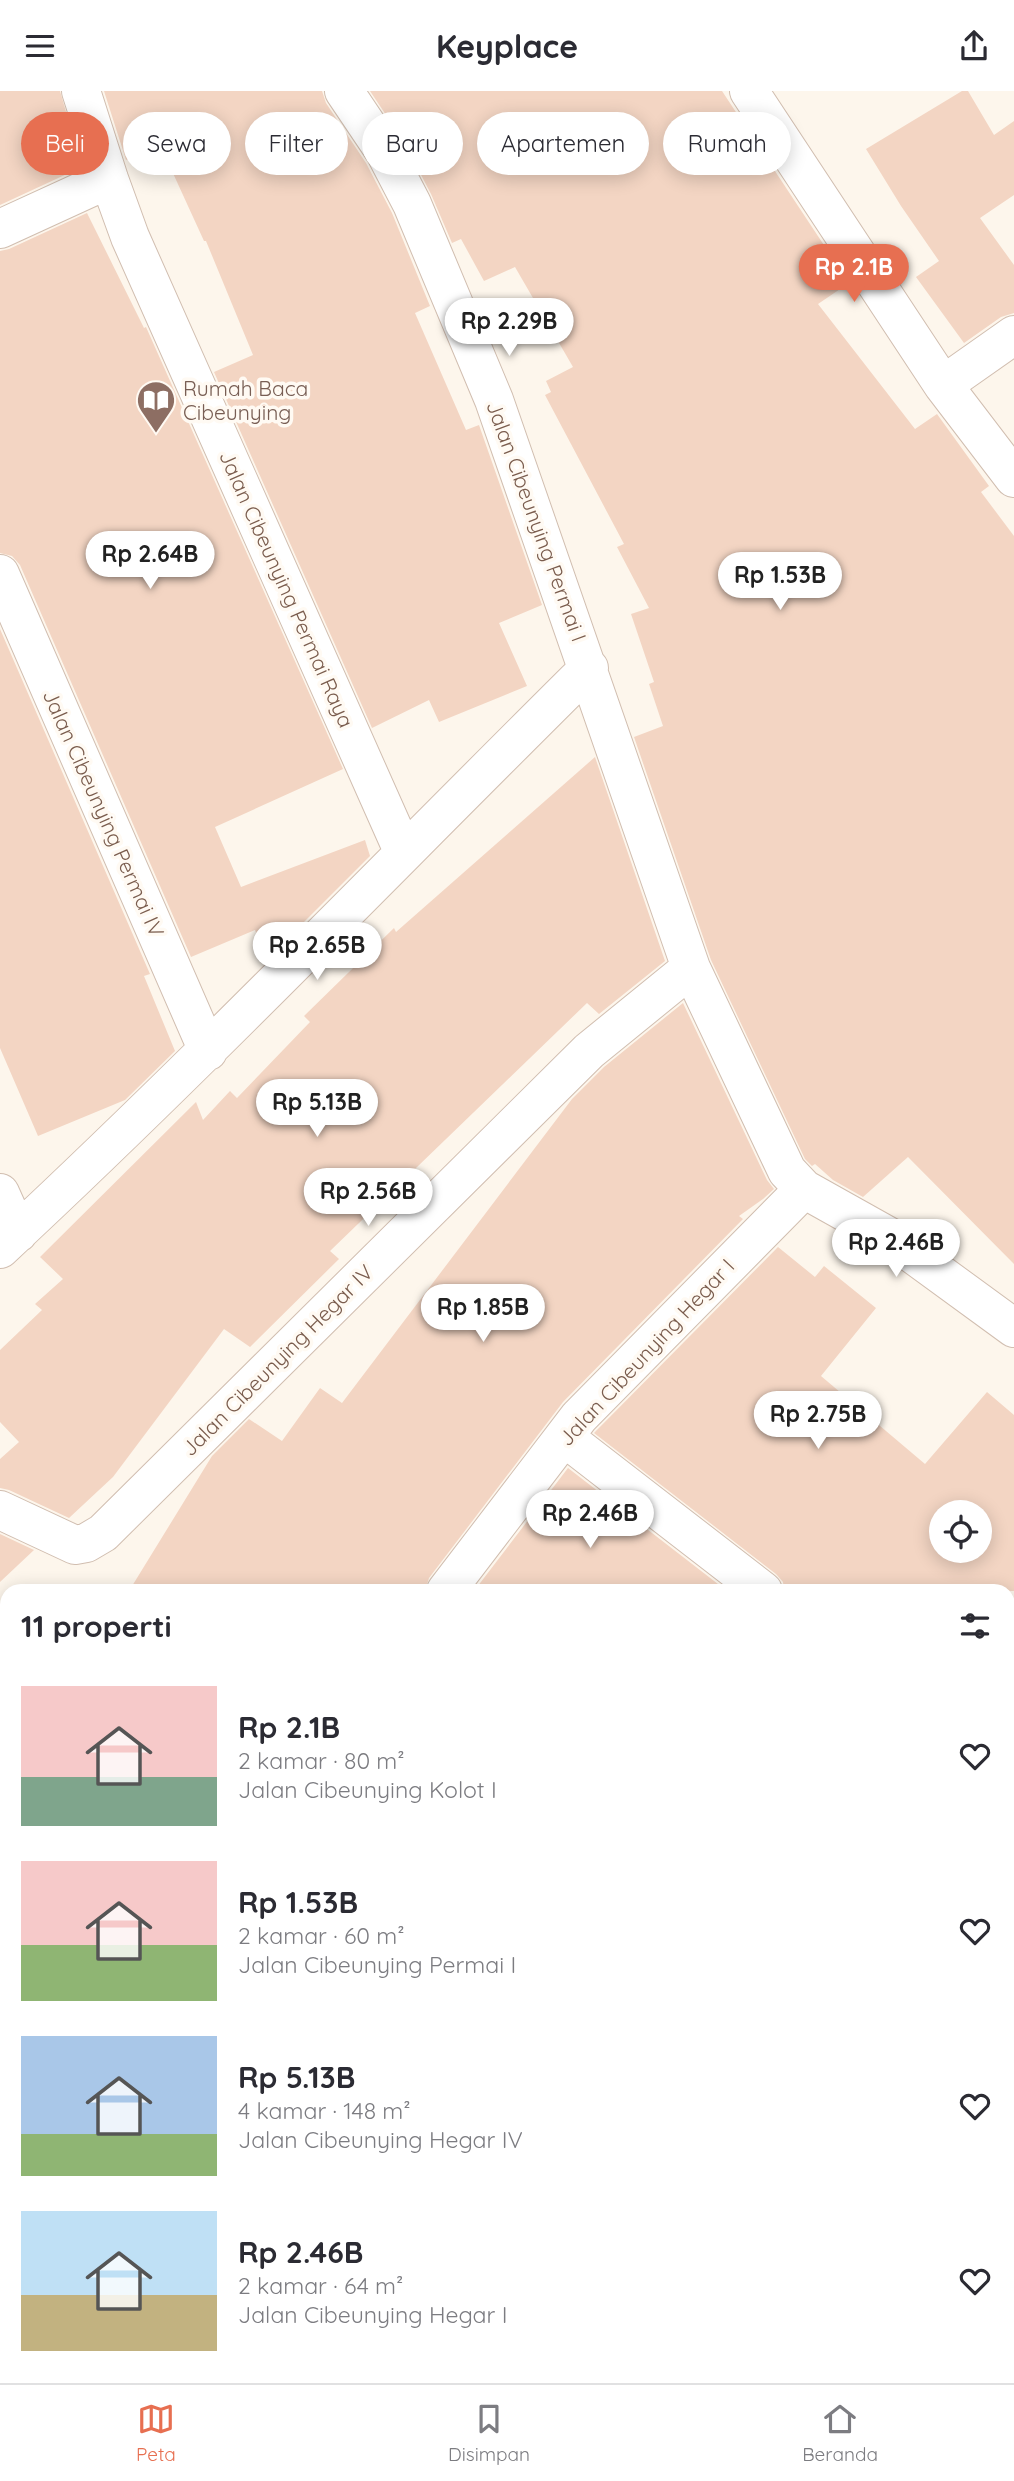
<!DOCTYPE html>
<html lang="id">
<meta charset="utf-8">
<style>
:root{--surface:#fff;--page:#f7f7f7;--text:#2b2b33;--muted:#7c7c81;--line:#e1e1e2;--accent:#e76f51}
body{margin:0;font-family:Quicksand,sans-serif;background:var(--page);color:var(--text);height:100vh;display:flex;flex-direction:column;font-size:26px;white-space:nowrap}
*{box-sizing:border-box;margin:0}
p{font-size:23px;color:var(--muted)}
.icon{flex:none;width:38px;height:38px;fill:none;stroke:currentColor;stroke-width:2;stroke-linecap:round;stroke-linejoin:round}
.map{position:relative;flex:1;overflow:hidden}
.side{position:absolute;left:0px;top:1493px;width:1015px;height:800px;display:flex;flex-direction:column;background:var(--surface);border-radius:21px 21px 0 0;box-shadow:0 4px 18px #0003}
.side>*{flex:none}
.top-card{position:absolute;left:21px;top:21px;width:973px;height:63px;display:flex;gap:14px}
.buttons{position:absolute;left:929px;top:1409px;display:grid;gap:14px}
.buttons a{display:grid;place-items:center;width:63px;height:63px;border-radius:50%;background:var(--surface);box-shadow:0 4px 18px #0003;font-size:35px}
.price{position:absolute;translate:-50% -60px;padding:0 16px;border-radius:24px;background:#fff;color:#222;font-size:23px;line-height:46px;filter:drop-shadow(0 2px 4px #0008)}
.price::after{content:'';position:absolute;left:50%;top:42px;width:21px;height:16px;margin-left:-10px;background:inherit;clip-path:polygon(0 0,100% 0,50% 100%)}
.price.current{background:var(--accent);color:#fff}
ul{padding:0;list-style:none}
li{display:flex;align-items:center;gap:21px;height:175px;padding:0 21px}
li span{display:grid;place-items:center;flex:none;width:196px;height:140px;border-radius:0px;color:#555}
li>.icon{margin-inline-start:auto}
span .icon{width:84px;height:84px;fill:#fffc;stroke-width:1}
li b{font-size:30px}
h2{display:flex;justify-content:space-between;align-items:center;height:84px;padding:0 21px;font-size:30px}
.tag{padding:0 24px;border-radius:32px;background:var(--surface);box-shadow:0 4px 18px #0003;font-size:24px;line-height:63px}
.tag.current{background:var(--accent);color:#fff}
header{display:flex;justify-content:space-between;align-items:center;height:91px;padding:0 21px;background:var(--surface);font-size:32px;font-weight:800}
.menu{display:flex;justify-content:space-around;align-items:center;height:98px;border-top:2px solid var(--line);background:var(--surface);font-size:19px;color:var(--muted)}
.menu a{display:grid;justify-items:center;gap:4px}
.menu .current{color:var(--accent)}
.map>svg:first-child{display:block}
.building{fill:#f3d5c3;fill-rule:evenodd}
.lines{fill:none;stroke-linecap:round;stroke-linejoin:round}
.minor-casing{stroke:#d1beb0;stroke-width:40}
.minor{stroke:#fff;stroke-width:38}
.labels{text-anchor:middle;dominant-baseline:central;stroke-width:7;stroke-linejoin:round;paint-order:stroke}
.education-label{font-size:21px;fill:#785e54;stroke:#fffaf3;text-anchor:start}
.street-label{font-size:21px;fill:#7a5c4d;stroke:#fffaf3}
</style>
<header><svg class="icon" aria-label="menu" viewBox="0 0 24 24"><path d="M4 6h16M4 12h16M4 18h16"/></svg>Keyplace<svg class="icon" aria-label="share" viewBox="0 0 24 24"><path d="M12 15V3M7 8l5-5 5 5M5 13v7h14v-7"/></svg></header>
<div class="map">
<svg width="1014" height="2292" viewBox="0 0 1014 2292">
<rect width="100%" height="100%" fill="#fdf6ec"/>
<path class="building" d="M 0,0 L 60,0 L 82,76 L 0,114 Z
M 104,0 L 322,0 L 326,12 L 366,72 L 392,122 L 430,215 L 415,222 L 466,339 L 479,334 L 542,514 L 499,532 L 527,595 L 439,631 L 429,609 L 372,637 L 214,281 L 253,264 L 206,150 L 204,150 L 161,56 L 126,69 Z
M 370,0 L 722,0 L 849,192 L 818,213 L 915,338 L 937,323 L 989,395 L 981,401 L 1014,445 L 1014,1173 L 908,1066 L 863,1106 L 833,1089 L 815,1073 L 812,1075 L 805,1068 L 711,869 L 634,646 L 663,635 L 649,593 L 654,591 L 631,523 L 649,517 L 617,456 L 624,453 L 545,304 L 551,301 L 546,290 L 573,276 L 515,176 L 484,190 L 461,148 L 452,152 L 431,103 L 404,51 Z
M 962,0 L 968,0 L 994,44 L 1014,30 L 1014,104 L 980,127 L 1014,174 L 1014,222 L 1001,226 L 964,252 L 916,186 L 939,170 L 901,115 L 866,58 Z
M 87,122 L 144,237 L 146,236 L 343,678 L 215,736 L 241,796 L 365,749 L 370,765 L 300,835 L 260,851 L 255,839 L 191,866 L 20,474 L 12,465 L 0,462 L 0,160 L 9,158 Z
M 0,538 L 150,883 L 144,885 L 175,960 L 125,1009 L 38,1045 L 0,957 Z
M 595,666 L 665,870 L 599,923 L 587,912 L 330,1160 L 339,1168 L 250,1256 L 224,1238 L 113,1386 L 69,1427 L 9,1399 L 0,1397 L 0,1368 L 19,1351 L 0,1331 L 0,1259 L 42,1219 L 35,1213 L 63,1188 L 40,1166 L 196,1011 L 203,1029 L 230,1000 L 237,1007 L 310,931 L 304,925 L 394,837 L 396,841 Z
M 683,912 L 767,1089 L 774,1098 L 763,1108 L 739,1125 L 743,1128 L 563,1311 L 429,1487 L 425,1500 L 129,1500 L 212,1365 L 249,1328 L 282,1350 L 320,1297 L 342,1312 L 572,1008 L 604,976 Z
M 778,1156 L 815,1186 L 824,1175 L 876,1217 L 821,1285 L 925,1373 L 987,1301 L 1014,1324 L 1014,1500 L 784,1500 L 783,1491 L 776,1483 L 594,1342 ZM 942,1421 L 980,1421 L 980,1460 L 942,1460 Z
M 568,1377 L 727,1500 L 474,1500 Z
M 0,1443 L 34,1459 L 0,1491 Z"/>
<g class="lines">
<g class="minor-casing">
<path id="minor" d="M 81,0 L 109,88 L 130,146 L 403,760
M 344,0 L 385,61 L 412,113 L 494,309 L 691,877 L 787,1080 L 804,1098 L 888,1145 L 1014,1237
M 749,0 L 943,294 L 1014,387
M 0,138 L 109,88
M 943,294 L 1014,244
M 0,483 L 208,960
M 0,1102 L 18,1142
M 0,1158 C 202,970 393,771 589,577
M 564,1346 L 763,1500
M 0,1419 L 75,1454 L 86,1452 L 103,1442 L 589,960 L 691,877
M 446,1500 L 579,1326 L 804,1098
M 0,1881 L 7,1870
M 0,1974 L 7,1980
M 487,2286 L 498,2292
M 313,2292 L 318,2286"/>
</g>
<use href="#minor" class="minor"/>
</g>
<defs>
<g id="library-pin" transform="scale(2.0125)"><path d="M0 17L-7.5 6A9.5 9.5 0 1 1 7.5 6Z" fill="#8d6e63" stroke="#fffaf3"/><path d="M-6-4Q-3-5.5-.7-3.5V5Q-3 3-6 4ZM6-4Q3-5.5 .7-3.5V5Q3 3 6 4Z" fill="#fff"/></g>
</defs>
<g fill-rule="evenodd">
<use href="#library-pin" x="156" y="309"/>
</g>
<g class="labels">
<g class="education-label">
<text x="183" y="297">Rumah Baca<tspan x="183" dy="24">Cibeunying</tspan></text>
</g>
<g class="street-label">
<text transform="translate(537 430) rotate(70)">Jalan Cibeunying Permai I</text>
<text transform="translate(287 498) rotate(66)">Jalan Cibeunying Permai Raya</text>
<text transform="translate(104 722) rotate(66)">Jalan Cibeunying Permai IV</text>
<text transform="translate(646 1261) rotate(-47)">Jalan Cibeunying Hegar I</text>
<text transform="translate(277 1269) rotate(-45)">Jalan Cibeunying Hegar IV</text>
</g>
</g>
</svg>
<div class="buttons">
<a><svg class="icon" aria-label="locate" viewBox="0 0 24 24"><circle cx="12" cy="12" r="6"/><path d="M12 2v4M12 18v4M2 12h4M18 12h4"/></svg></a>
</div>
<b class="price current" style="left:854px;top:213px">Rp 2.1B</b>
<b class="price" style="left:509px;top:267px">Rp 2.29B</b>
<b class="price" style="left:150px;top:500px">Rp 2.64B</b>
<b class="price" style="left:780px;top:521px">Rp 1.53B</b>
<b class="price" style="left:317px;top:891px">Rp 2.65B</b>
<b class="price" style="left:317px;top:1048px">Rp 5.13B</b>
<b class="price" style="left:368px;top:1137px">Rp 2.56B</b>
<b class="price" style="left:896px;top:1188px">Rp 2.46B</b>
<b class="price" style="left:483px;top:1253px">Rp 1.85B</b>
<b class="price" style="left:818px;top:1360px">Rp 2.75B</b>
<b class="price" style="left:590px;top:1459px">Rp 2.46B</b>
<div class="top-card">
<a class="tag current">Beli</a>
<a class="tag">Sewa</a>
<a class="tag">Filter</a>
<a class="tag">Baru</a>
<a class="tag">Apartemen</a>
<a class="tag">Rumah</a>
</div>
<section class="side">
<h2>11 properti<svg class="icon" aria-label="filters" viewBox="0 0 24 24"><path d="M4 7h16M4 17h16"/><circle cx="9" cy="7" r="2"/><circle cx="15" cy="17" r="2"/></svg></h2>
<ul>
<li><span style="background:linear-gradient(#f6c9c9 65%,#7fa58c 0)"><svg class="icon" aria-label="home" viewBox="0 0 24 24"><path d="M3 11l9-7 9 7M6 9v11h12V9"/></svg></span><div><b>Rp 2.1B</b><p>2 kamar · 80 m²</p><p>Jalan Cibeunying Kolot I</p></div><svg class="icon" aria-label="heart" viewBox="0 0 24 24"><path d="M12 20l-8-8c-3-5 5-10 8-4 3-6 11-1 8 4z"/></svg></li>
<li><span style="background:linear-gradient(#f6c9c9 60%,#8fb573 0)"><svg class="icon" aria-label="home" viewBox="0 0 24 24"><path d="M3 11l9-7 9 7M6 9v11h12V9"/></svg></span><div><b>Rp 1.53B</b><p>2 kamar · 60 m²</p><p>Jalan Cibeunying Permai I</p></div><svg class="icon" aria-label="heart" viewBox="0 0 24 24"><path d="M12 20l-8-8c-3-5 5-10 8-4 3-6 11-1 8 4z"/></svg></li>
<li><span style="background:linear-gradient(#a9c7e8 70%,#8fb573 0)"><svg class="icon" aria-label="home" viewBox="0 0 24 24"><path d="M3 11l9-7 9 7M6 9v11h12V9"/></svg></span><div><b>Rp 5.13B</b><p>4 kamar · 148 m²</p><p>Jalan Cibeunying Hegar IV</p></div><svg class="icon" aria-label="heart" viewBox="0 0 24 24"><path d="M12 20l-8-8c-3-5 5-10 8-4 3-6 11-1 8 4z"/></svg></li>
<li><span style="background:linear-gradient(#bfe0f5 60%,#c2b280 0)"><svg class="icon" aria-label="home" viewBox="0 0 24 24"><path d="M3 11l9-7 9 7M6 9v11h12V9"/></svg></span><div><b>Rp 2.46B</b><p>2 kamar · 64 m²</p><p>Jalan Cibeunying Hegar I</p></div><svg class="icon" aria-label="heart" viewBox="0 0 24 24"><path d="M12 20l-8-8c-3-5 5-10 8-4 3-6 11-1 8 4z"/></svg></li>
</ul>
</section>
</div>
<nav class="menu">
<a class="current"><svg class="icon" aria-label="map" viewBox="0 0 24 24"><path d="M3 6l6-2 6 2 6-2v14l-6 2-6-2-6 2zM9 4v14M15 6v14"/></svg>Peta</a>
<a><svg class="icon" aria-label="saved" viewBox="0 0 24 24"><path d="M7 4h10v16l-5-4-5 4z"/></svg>Disimpan</a>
<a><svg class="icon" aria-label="home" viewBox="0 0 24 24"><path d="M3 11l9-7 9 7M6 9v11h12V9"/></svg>Beranda</a>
</nav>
